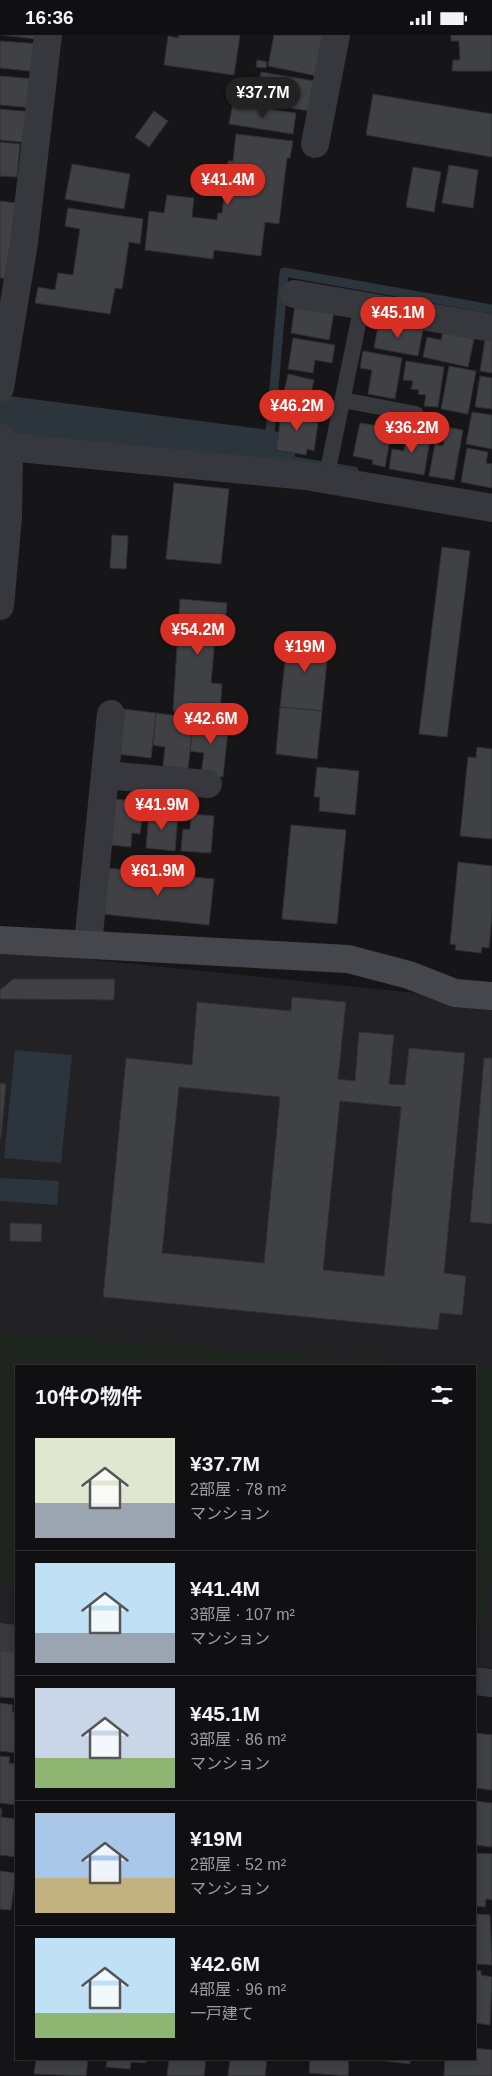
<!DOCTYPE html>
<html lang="ja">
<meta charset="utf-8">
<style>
:root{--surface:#101012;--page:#1e1e20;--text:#f1f3f6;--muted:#9c9d9f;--line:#303032;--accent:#d93025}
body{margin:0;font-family:Helvetica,"Noto Sans JP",sans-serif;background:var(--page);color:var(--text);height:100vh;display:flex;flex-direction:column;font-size:19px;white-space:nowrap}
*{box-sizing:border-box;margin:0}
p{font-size:16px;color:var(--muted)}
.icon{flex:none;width:28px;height:28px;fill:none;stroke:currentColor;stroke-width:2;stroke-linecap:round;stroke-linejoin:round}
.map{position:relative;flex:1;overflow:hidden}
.drawer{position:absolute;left:15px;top:1330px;width:461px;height:695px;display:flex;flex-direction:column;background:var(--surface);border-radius:0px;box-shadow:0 2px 8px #0003,0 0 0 1px var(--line)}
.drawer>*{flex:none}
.price{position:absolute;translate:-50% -42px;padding:0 11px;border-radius:18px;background:var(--accent);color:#fff;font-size:16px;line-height:32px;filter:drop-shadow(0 1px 2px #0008)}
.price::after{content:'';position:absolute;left:50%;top:30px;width:15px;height:11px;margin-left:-8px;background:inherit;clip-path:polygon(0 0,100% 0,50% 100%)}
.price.current{background:#222;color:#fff}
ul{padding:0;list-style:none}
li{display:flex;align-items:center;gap:15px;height:125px;padding:0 20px}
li+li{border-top:1px solid var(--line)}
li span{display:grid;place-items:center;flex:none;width:140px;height:100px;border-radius:0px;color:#555}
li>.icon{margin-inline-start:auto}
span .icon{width:60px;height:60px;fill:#fffc;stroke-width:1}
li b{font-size:21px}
h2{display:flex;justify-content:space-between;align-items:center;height:60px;padding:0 20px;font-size:21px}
.status{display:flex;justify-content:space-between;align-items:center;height:35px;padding:0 25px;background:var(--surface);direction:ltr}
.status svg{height:14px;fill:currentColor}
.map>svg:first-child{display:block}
.built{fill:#222225}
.green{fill:#1e261f}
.water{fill:#2c353c}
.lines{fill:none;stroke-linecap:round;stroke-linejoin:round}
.stream{stroke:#2c353c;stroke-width:9}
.river{stroke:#2c353c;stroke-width:54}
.building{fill:#404145;stroke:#303034;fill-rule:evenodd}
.lane{stroke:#37383d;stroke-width:16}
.street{stroke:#37383d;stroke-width:28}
.secondary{stroke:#45474d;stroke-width:28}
</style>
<div class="status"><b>16:36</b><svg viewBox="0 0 49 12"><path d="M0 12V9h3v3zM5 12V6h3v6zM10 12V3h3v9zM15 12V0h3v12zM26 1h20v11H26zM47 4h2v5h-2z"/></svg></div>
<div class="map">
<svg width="492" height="2041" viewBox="0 0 492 2041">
<rect width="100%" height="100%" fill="#161618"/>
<path class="built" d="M 0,915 L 492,966 L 492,1633 L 475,1631 L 475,1331 L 16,1331 L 16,1589 L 0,1588 Z"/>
<path class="green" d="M 0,1296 L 452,1331 L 16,1331 L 16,1552 L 0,1550 Z
M 475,1333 L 492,1334 L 492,1515 L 486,1588 L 475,1587 Z"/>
<path class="water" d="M 15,1015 L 72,1020 L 61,1128 L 4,1123 Z
M 0,1143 L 59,1146 L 57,1170 L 0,1166 Z"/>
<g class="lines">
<path class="stream" d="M 354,436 L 268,422 L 284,237 L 492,274"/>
<path class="river" d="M 0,387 L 268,422"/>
</g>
<path class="building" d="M 2,0 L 43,0 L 43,5 Z
M 179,0 L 240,0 L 234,40 L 164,30 L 168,1 L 178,3 Z
M 274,0 L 325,0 L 317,41 L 268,31 Z
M 451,0 L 492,0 L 492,36 L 452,36 L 453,25 L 460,25 L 459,6 L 451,6 Z
M 0,6 L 41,9 L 38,37 L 0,33 Z
M 257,25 L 267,27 L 266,33 L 256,32 Z
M 261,37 L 315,46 L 309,76 L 265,69 L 267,62 L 257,60 Z
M 0,41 L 36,44 L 33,73 L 0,70 Z
M 373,59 L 492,79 L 492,122 L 366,100 Z
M 233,68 L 296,78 L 293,99 L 229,89 Z
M 0,74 L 33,77 L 30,108 L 0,105 Z
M 154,76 L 168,86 L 149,112 L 135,102 Z
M 236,99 L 293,106 L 290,123 L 287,123 L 279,189 L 265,187 L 261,221 L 214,215 L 213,224 L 145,215 L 149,176 L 164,178 L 167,160 L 194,163 L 192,182 L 217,185 L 218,178 L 222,178 L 228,126 L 233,126 Z
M 0,107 L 20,109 L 17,142 L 0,141 Z
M 72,129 L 130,139 L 124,174 L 65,164 Z
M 449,130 L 478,135 L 473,173 L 442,168 Z
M 413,132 L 441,137 L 434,177 L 406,172 Z
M 0,166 L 24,169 L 10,244 L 0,243 Z
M 68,173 L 143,184 L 140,209 L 129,207 L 122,254 L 115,253 L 110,279 L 35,268 L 38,252 L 55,255 L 58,238 L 73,240 L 80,194 L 65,191 Z
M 295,270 L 334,277 L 329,305 L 291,298 Z
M 379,286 L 423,295 L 418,321 L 374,313 Z
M 443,297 L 474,304 L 468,332 L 423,322 L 427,302 L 441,305 Z
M 293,303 L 335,310 L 332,328 L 315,325 L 313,338 L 288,334 Z
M 485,305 L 492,306 L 492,338 L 480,336 Z
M 363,316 L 402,323 L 395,364 L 368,359 L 372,335 L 360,333 Z
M 406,326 L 444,332 L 438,372 L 424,371 L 426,360 L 418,359 L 419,355 L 411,354 L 413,346 L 403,345 Z
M 449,331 L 476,336 L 468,379 L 441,374 Z
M 288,339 L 314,345 L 311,358 L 330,362 L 326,379 L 281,370 Z
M 480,341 L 492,343 L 492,374 L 475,372 Z
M 282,374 L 313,379 L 312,387 L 318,388 L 314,416 L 307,414 L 306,420 L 276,415 Z
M 472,377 L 492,380 L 492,414 L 466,409 Z
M 360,388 L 392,393 L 385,432 L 372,429 L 373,425 L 353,421 Z
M 446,392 L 463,395 L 454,445 L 429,441 L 435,409 L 443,411 Z
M 408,395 L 431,399 L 424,440 L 389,434 L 392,414 L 404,416 Z
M 467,413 L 488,417 L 486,428 L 492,429 L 492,453 L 461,447 Z
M 174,448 L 229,454 L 221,529 L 166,524 Z
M 112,500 L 128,501 L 126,534 L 110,533 Z
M 442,512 L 470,516 L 447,702 L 419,699 Z
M 180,564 L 227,568 L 224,604 L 215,604 L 211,648 L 222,649 L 220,679 L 173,676 Z
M 288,600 L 329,605 L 322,676 L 280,672 Z
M 280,672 L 322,676 L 317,724 L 276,719 Z
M 123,674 L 156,678 L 151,723 L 117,719 Z
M 156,678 L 194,683 L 188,734 L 163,731 L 165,712 L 153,710 Z
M 194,683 L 229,687 L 223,742 L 201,739 L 204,718 L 190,716 Z
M 477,712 L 492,714 L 492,804 L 460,801 L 468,722 L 476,723 Z
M 317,732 L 359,736 L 355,780 L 319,776 L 320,762 L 314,762 Z
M 115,764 L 144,767 L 140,799 L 132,798 L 131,812 L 110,810 Z
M 149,777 L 178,780 L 175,816 L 146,813 Z
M 191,779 L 214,781 L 211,818 L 181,816 L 183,794 L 190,795 Z
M 291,790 L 346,795 L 337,889 L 282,884 Z
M 458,827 L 492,831 L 492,880 L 489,913 L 482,912 L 481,918 L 455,915 L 456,910 L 450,909 Z
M 107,833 L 214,844 L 209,890 L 102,879 Z
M 13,944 L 115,944 L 114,965 L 0,964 L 0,955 Z
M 292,962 L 346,967 L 338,1044 L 355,1046 L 359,997 L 394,1000 L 389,1049 L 405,1050 L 409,1013 L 465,1018 L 444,1238 L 466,1241 L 462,1280 L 440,1278 L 438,1295 L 103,1262 L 126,1023 L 192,1030 L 197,967 L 291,976 ZM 179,1052 L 280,1062 L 264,1228 L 162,1218 ZM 340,1066 L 401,1072 L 384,1241 L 323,1235 Z
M 484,1023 L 492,1023 L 492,1189 L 470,1187 Z
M 0,1048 L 6,1049 L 1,1103 L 0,1103 Z
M 10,1188 L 42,1189 L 41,1207 L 10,1206 Z
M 0,1615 L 16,1616 L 15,1663 L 0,1662 Z
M 0,1668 L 13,1670 L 12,1677 L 16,1677 L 16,1718 L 0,1716 Z
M 475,1698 L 492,1700 L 492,1755 L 475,1753 Z
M 0,1721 L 10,1722 L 9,1728 L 16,1729 L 16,1770 L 0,1768 Z
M 475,1766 L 492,1768 L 492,1812 L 475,1810 Z
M 0,1774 L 2,1774 L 1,1782 L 16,1784 L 16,1822 L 0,1820 Z
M 475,1818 L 492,1819 L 492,1865 L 486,1864 L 485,1872 L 475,1871 Z
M 0,1836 L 16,1838 L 11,1875 L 0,1874 Z
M 475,1879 L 490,1880 L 492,1930 L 475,1929 Z
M 475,1935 L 481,1936 L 481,1940 L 492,1942 L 490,1990 L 475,1988 Z
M 475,2013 L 492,2015 L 492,2041 L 444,2041 L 445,2024 L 475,2024 Z
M 36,2024 L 88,2024 L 86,2041 L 34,2039 Z
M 107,2024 L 146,2024 L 146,2028 L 131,2027 L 130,2034 L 106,2032 Z
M 169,2024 L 206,2024 L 204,2041 L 167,2041 Z
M 230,2024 L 267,2024 L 265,2041 L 228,2041 Z
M 310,2024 L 349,2024 L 348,2041 L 309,2038 Z
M 385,2024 L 410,2024 L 410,2029 L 385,2026 Z"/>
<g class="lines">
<path class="lane" d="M 343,365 L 416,379
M 326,444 L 362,270"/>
<path class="street" d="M 315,109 L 336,0
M 294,259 L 492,293
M 0,353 L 24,208 L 48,0
M 0,402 L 9,412 L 306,441 L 492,473
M 0,571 L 8,482 L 9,412
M 105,740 L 208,749
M 88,909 L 111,679
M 0,1602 L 16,1604
M 475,1646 L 492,1648"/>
<path class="secondary" d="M 0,905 L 348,924 L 409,940 L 455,958 L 492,961"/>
</g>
</svg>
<b class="price current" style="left:263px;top:84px">¥37.7M</b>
<b class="price" style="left:228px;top:171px">¥41.4M</b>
<b class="price" style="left:398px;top:304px">¥45.1M</b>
<b class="price" style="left:297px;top:397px">¥46.2M</b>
<b class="price" style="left:412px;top:419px">¥36.2M</b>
<b class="price" style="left:198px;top:621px">¥54.2M</b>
<b class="price" style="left:305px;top:638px">¥19M</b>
<b class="price" style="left:211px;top:710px">¥42.6M</b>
<b class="price" style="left:162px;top:796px">¥41.9M</b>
<b class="price" style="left:158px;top:862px">¥61.9M</b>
<section class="drawer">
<h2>10件の物件<svg class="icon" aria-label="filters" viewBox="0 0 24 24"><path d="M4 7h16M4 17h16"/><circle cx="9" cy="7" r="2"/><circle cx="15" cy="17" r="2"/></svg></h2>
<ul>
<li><span style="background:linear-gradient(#dfe7d0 65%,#9aa5b1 0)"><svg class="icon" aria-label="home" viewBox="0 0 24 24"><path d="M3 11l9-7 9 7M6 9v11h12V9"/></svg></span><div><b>¥37.7M</b><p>2部屋 · 78 m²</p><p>マンション</p></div></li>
<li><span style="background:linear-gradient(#bfe0f5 70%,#9aa5b1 0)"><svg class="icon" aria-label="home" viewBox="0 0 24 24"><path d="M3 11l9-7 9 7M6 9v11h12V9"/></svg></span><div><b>¥41.4M</b><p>3部屋 · 107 m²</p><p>マンション</p></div></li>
<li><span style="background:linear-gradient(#c9d6e8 70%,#8fb573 0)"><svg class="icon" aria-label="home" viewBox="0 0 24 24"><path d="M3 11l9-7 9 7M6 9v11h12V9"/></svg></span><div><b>¥45.1M</b><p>3部屋 · 86 m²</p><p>マンション</p></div></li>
<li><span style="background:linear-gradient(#a9c7e8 65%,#c2b280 0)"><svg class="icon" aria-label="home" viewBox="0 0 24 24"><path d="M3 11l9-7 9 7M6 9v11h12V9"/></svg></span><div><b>¥19M</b><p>2部屋 · 52 m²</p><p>マンション</p></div></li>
<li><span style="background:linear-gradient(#bfe0f5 75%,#8fb573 0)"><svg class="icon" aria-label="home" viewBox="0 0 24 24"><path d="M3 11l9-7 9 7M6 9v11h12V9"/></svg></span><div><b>¥42.6M</b><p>4部屋 · 96 m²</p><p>一戸建て</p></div></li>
</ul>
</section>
</div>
